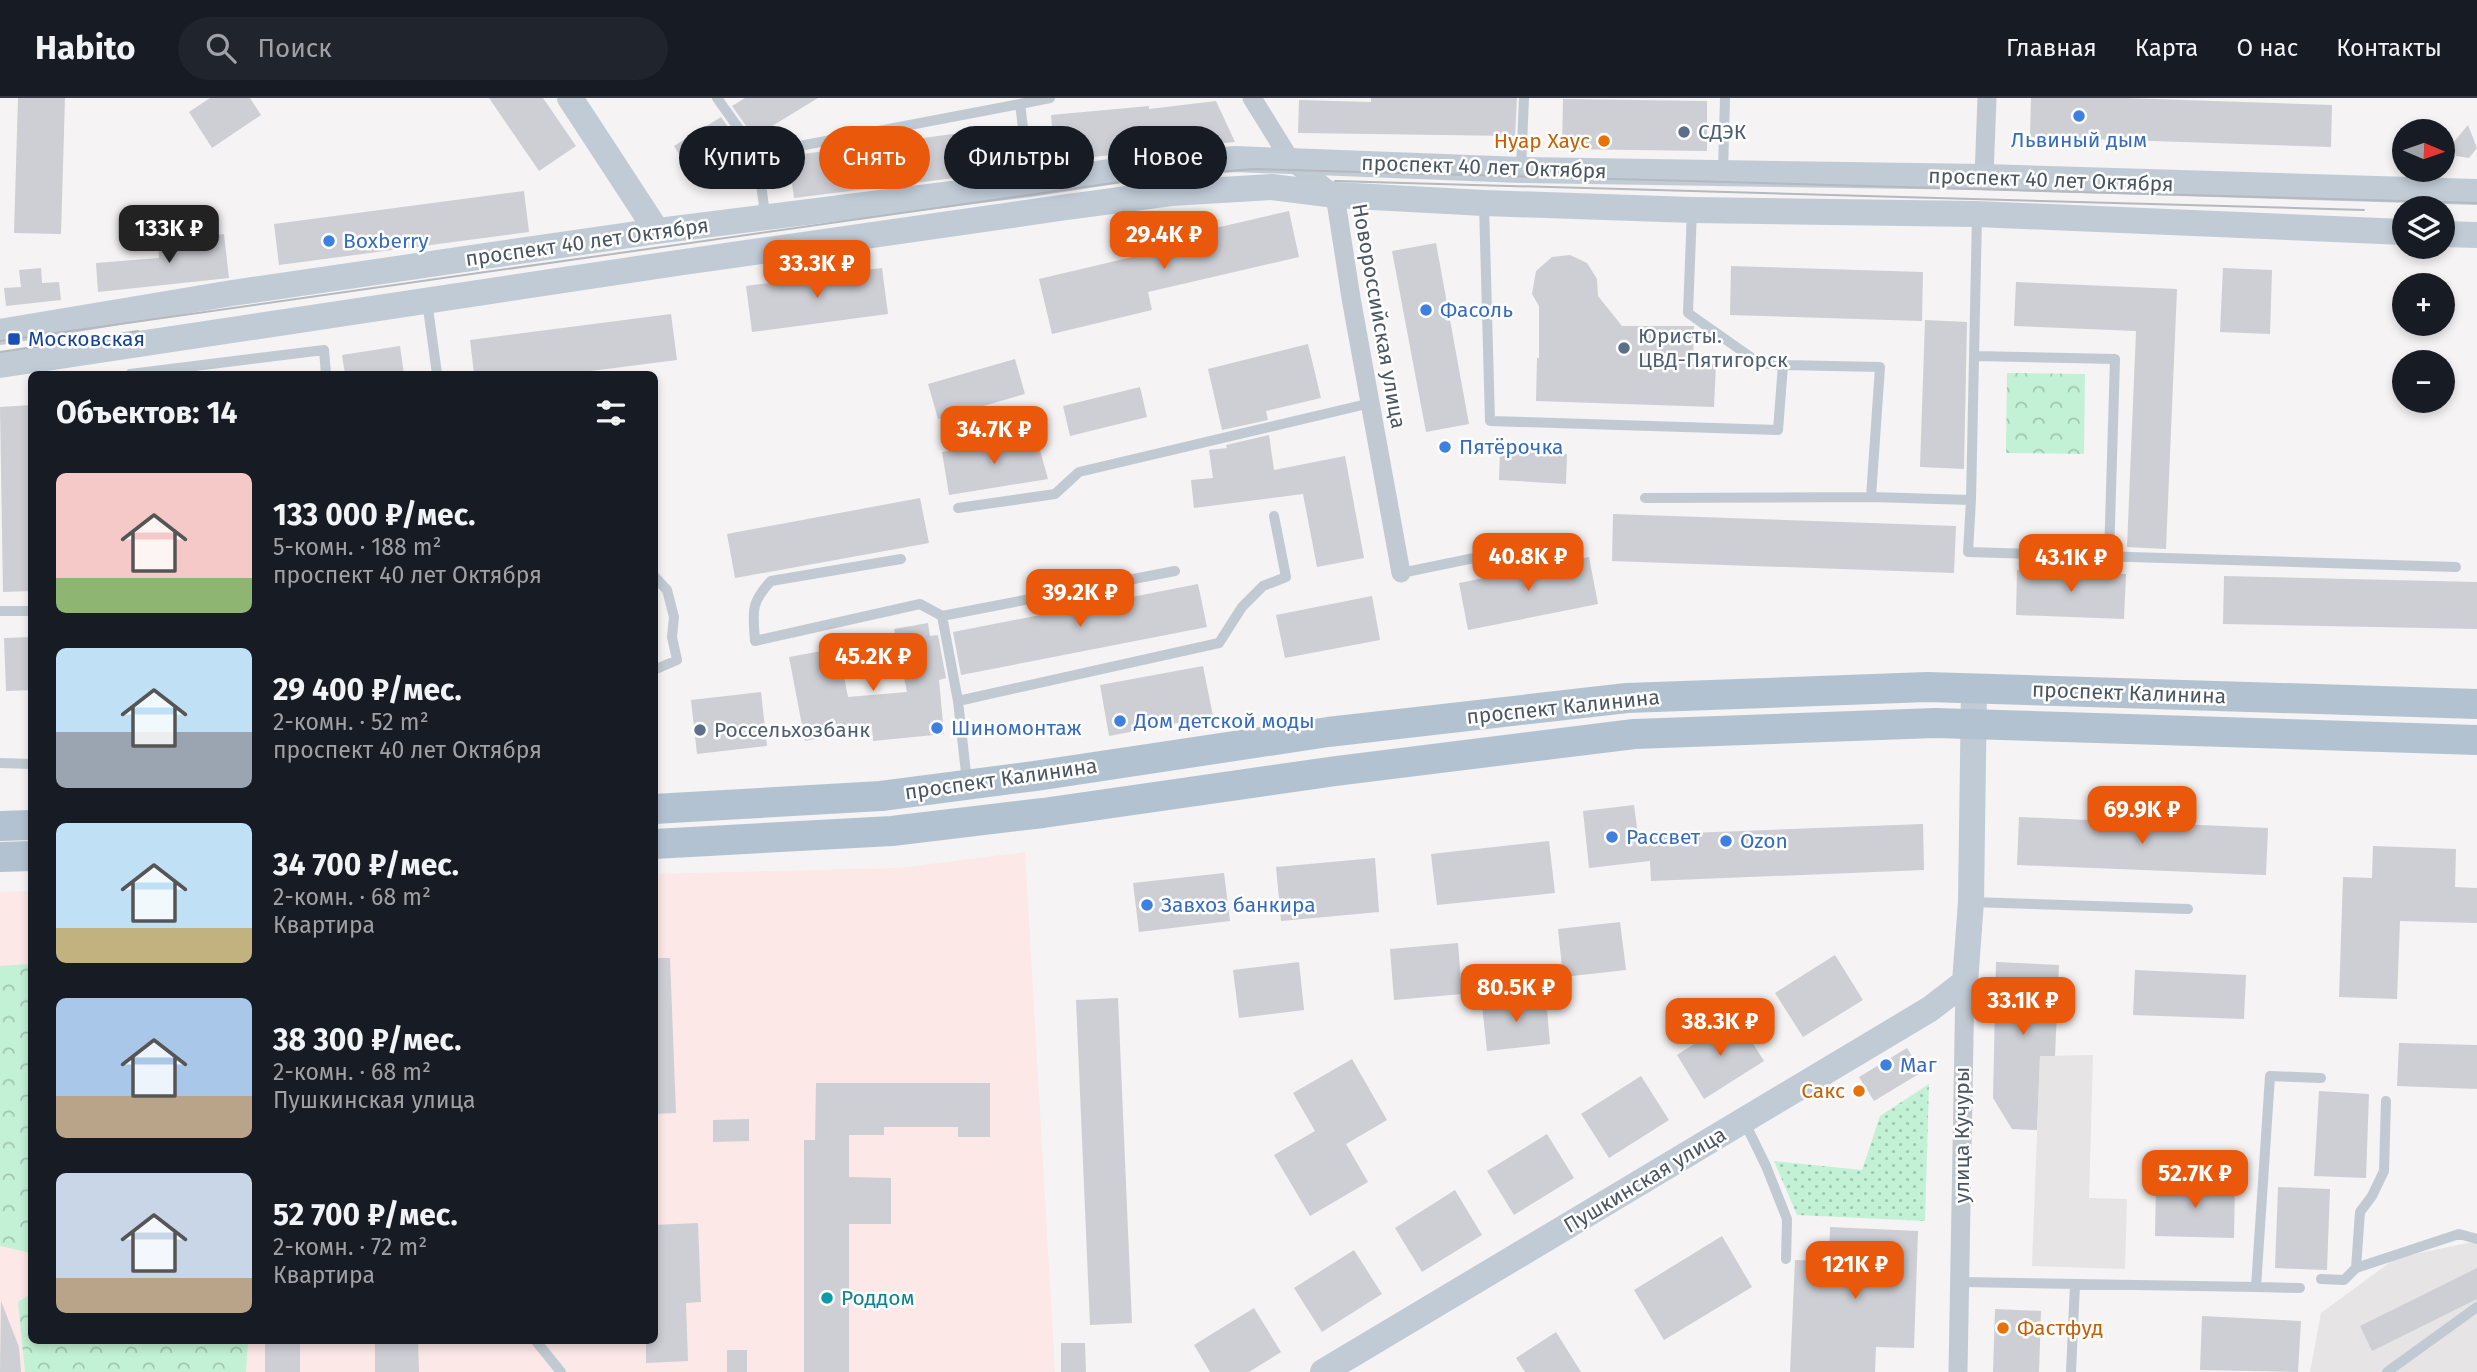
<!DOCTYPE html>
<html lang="ru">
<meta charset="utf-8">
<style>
:root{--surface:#171b24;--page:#20242c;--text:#f1f3f6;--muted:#9ea1a6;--line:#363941;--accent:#ea580c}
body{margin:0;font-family:"Fira Sans",sans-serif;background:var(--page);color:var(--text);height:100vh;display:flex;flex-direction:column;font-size:26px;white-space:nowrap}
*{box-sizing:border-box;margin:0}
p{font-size:23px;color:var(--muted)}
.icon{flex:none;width:38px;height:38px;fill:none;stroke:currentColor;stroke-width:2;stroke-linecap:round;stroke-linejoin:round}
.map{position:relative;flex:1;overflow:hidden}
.panel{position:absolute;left:28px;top:273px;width:630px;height:973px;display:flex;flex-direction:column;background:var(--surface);border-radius:10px;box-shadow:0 4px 10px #0003}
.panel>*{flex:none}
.banner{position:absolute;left:679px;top:28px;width:665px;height:63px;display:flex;gap:14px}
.needle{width:46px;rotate:92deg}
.controls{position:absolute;left:2392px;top:21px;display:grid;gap:14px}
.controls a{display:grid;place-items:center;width:63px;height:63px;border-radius:50%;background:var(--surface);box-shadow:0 4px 10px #0003;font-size:35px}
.price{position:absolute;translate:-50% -60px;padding:0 16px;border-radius:14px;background:var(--accent);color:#fff;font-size:23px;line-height:46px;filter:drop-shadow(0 2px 4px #0008)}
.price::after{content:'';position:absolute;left:50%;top:42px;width:21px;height:16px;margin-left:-10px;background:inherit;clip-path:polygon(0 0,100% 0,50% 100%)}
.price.on{background:#222;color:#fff}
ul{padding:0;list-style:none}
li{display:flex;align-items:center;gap:21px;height:175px;padding:0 28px}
li span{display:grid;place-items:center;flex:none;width:196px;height:140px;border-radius:10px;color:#555}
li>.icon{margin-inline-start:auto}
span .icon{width:84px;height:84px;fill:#fffc;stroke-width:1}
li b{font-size:30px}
h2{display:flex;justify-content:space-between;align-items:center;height:84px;padding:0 28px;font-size:30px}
.pill{padding:0 24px;border-radius:32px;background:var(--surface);box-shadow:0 4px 10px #0003;font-size:24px;line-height:63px}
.pill.on{background:var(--accent);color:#fff}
header{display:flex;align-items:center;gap:42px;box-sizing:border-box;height:98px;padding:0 35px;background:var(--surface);border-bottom:2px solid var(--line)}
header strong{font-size:33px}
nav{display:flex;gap:38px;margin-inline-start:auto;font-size:24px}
.search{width:490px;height:63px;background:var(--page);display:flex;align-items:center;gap:18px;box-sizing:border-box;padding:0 24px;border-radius:38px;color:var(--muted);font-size:26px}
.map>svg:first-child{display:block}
.education{fill:#e6e4e5}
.medical{fill:#fce8e6}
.grass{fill:url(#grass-dots)}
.park{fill:url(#park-crowns)}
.building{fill:#cdcfd5}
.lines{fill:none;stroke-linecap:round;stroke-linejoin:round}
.lane{stroke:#c1cad2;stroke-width:10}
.street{stroke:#c1cad2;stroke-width:19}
.secondary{stroke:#c1cbd6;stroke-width:26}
.primary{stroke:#b3c2d1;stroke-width:30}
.tram{stroke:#b5b8bd;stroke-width:2}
.shop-dot{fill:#3f7fe0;stroke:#fff;stroke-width:2.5}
.service-dot{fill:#5c6f8a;stroke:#fff;stroke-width:2.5}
.food-dot{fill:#e8710a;stroke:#fff;stroke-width:2.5}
.transit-dot{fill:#1a4fb4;stroke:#fff;stroke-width:2.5}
.culture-dot{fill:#0f9aa8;stroke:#fff;stroke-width:2.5}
.labels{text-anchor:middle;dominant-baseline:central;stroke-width:5;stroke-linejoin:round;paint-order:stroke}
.service-label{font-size:21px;fill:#4e5e75;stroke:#fff;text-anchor:start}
.shop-label{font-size:21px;fill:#366cbe;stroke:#fff;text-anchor:start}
.food-label{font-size:21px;fill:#c56008;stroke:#fff;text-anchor:end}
.street-label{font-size:21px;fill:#4a5661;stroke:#fff}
.transit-label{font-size:21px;fill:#164399;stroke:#fff;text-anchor:start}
.culture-label{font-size:21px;fill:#0d838f;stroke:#fff;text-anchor:start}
</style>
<header>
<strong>Habito</strong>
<div class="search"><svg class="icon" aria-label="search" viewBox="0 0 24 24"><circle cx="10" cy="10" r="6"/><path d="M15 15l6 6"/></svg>Поиск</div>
<nav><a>Главная</a><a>Карта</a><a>О нас</a><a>Контакты</a></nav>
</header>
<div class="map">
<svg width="2477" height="1274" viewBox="0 0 2477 1274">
<defs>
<pattern id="grass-dots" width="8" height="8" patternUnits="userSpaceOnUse" patternTransform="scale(1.75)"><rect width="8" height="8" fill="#c3f1d5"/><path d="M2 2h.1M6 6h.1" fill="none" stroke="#a0c6b0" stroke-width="1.8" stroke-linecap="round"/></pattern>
<pattern id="park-crowns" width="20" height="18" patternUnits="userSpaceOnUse" patternTransform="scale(1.75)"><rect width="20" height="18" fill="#c3f1d5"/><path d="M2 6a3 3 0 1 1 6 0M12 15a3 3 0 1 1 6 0" fill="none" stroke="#a0c6b0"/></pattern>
</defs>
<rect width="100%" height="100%" fill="#f5f3f3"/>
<path class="education" d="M 2093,957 L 2089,1100 L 2127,1101 L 2125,1171 L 2032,1168 L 2040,958 Z
M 2477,1143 L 2477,1274 L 2310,1274 L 2321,1215 L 2396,1160 Z"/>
<path class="medical" d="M 1025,754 L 1055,1274 L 0,1274 L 0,794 L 31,793 L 32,1242 L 654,1242 L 655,776 L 899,770 Z"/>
<path class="grass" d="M 1929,986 L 1925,1123 L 1797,1117 L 1774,1063 L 1862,1072 L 1880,1018 Z"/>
<path class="park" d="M 2007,275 L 2085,276 L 2084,356 L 2006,355 Z
M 31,866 L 32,866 L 31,1155 L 0,1148 L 0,868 Z
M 31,1196 L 32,1242 L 248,1243 L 246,1274 L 25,1274 L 18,1204 Z"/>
<path class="building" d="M 18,0 L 65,0 L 61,136 L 14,135 Z
M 210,0 L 250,0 L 261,17 L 212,50 L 189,14 Z
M 489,0 L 543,0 L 576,48 L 539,73 Z
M 745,0 L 818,0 L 754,39 L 732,8 Z
M 1371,0 L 1517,0 L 1515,38 L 1298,35 L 1299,2 L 1371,4 Z
M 2031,0 L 2126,0 L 2332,7 L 2331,49 L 2030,39 Z
M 1563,1 L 1707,3 L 1707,53 L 1562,51 Z
M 1216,3 L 1235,44 L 1055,63 L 1051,17 L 1149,8 L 1149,11 Z
M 721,19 L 741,47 L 692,77 L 674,48 Z
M 2468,27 L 2477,50 L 2469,60 L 2456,58 L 2452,46 Z
M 1005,29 L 1011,73 L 794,100 L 788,58 Z
M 524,93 L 529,134 L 279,167 L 274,126 Z
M 1289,113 L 1299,159 L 1148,194 L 1152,212 L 1052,236 L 1039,181 L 1166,151 L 1163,142 Z
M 224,136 L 229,180 L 98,194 L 96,165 L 159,160 L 158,143 Z
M 1436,145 L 1469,326 L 1426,334 L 1392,153 Z
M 1570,157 L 1587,165 L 1597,181 L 1598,198 L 1622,228 L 1694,228 L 1693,266 L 1716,266 L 1714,309 L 1536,303 L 1537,260 L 1539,260 L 1539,208 L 1532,196 L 1536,173 L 1552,159 Z
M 1731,168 L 1923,174 L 1922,223 L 1730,217 Z
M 41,170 L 42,185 L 59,184 L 61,202 L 6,208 L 4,190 L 21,189 L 19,172 Z
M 882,170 L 888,216 L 752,234 L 746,188 Z
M 2223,170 L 2272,172 L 2270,236 L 2220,234 Z
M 2016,184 L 2177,191 L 2166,451 L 2127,449 L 2136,233 L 2014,228 Z
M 671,216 L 677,262 L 567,276 L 474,276 L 470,242 Z
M 1925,222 L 1967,224 L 1964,371 L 1920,369 Z
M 1308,246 L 1321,300 L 1266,313 L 1268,322 L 1222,332 L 1208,271 Z
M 400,248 L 404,276 L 345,276 L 342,257 Z
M 1015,261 L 1025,296 L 938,321 L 928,286 Z
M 1140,289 L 1147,319 L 1070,338 L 1063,308 Z
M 32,307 L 32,493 L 3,494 L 0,309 Z
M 1269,337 L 1274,372 L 1345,358 L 1364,460 L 1317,469 L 1303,396 L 1194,410 L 1191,382 L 1213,380 L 1209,352 L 1227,350 L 1226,347 Z
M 1036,338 L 1048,381 L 949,397 L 942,354 Z
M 1500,353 L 1567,356 L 1566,386 L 1499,382 Z
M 920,400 L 929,445 L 735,480 L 727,436 Z
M 1613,416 L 1956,428 L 1954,475 L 1612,463 Z
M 1589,459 L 1598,506 L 1468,532 L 1459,485 Z
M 2017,472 L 2126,476 L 2124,521 L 2016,517 Z
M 2224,478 L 2477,484 L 2477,531 L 2223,526 Z
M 1198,486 L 1207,529 L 961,577 L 953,534 Z
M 1372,498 L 1380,542 L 1285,560 L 1276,517 Z
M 928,525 L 930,538 L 938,537 L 946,580 L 939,582 L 944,636 L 873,643 L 872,630 L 805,643 L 789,559 L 838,550 L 848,599 L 907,594 L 894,531 Z
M 32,539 L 32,592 L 6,593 L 4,540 Z
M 1203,568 L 1213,618 L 1109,638 L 1100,587 Z
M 761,594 L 767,648 L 697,656 L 691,602 Z
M 1634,707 L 1638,737 L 1923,726 L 1924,772 L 1651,783 L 1650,763 L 1589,770 L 1583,713 Z
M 2019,719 L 2268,730 L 2266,777 L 2017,767 Z
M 1549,743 L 1555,795 L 1437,807 L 1431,756 Z
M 2373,748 L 2456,751 L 2455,789 L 2477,790 L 2477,825 L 2400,823 L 2397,901 L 2339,899 L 2343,779 L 2372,780 Z
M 1375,760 L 1379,814 L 1281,823 L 1276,769 Z
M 1224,775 L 1230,823 L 1139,834 L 1133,785 Z
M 1620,824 L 1626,872 L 1563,879 L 1558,831 Z
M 1458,845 L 1462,896 L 1394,902 L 1390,851 Z
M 1835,857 L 1863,902 L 1803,939 L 1775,895 Z
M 654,860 L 670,860 L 676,1015 L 654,1016 Z
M 1299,864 L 1304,912 L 1239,920 L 1233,872 Z
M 1996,864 L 2059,867 L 2055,958 L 2040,958 L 2037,1032 L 2012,1031 L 1993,1000 Z
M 2135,872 L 2246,877 L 2244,921 L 2133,917 Z
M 1118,900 L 1132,1225 L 1090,1227 L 1076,902 Z
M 1546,900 L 1550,946 L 1487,953 L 1482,907 Z
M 1736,919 L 1764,963 L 1704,1001 L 1677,957 Z
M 2399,945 L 2477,947 L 2477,991 L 2397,988 Z
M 1907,950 L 1922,974 L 1874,1003 L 1859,979 Z
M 1352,961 L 1387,1022 L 1346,1046 L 1368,1084 L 1310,1118 L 1274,1057 L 1315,1033 L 1293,995 Z
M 1641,978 L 1669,1022 L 1609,1060 L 1581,1016 Z
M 816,985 L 990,985 L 990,1039 L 958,1039 L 958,1029 L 884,1029 L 884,1037 L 849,1037 L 849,1079 L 891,1080 L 891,1126 L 849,1126 L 849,1274 L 804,1274 L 804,1042 L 815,1042 Z
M 2319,993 L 2369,996 L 2366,1080 L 2314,1078 Z
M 749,1021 L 749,1043 L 713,1044 L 713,1022 Z
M 1547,1036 L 1574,1080 L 1514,1117 L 1487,1073 Z
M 2156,1084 L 2235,1086 L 2234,1140 L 2155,1138 Z
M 2278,1089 L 2330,1091 L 2327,1172 L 2275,1170 Z
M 1455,1092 L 1482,1137 L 1422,1174 L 1395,1130 Z
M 698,1125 L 701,1204 L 686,1205 L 688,1263 L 646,1265 L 646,1242 L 654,1242 L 654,1127 Z
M 1830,1129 L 1918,1133 L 1914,1250 L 1876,1249 L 1875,1274 L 1790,1274 L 1795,1162 L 1829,1163 Z
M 1722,1138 L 1752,1189 L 1664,1242 L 1634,1192 Z
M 1354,1152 L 1382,1196 L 1322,1234 L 1294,1190 Z
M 2477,1170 L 2477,1201 L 2372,1253 L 2360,1228 Z
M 1,1203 L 19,1249 L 21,1274 L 0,1274 Z
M 1254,1210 L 1281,1254 L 1249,1274 L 1210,1274 L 1194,1247 Z
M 1995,1211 L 2041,1213 L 2039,1274 L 1993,1274 Z
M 2202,1218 L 2301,1223 L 2298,1274 L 2200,1272 Z
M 1556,1234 L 1581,1274 L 1525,1274 L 1516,1260 Z
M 265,1242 L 300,1242 L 300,1274 L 265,1274 Z
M 375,1242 L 418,1242 L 419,1274 L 375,1274 Z
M 1061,1245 L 1085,1245 L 1086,1274 L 1061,1274 Z
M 727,1252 L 747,1252 L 747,1274 L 727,1274 Z"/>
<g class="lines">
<path class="lane" d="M 717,0 L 757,56
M 1521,71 L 1524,0
M 1723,74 L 1725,0
M 1030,85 L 1020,6 L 1050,0
M 1484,107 L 1490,323 L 1778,332 L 1783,267 L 1759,265 L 1688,215 L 1692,112
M 765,116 L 757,56 L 1020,6
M 427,203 L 437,276
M 1975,258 L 2115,261 L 2109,458
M 1783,267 L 1880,269 L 1871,399
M 130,276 L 324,252 L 326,276
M 1645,400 L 1871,399 L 1971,402 L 1977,117
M 1971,402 L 1968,454 L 2456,469
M 958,410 L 1055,396 L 1079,374 L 1371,305
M 901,461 L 771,483 C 750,505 753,514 755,543 L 920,506 L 942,518 L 1175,473
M 1401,475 L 1528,449
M 654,478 L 667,492 L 674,519 L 672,539 L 677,562 L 654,572
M 0,513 L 32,513
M 942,518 L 958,603 L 967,684
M 958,603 L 1219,545 L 1242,509 L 1263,488 L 1286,479 L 1274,418
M 0,665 L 32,666
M 1971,804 L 2188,811
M 2386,1003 L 2384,1073 L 2372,1098 L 2360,1114 L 2356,1170 L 2459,1136 L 2477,1141
M 1744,1023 L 1766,1068 L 1787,1121 L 1786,1161
M 2321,1181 L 2344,1182 L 2356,1170
M 1961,1184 L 2256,1189 L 2270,978 L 2321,980
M 2256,1189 L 2300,1190
M 535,1242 L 561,1274
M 2071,1274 L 2075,1186
M 2387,1274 L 2477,1209"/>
<path class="street" d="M 1252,0 L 1291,63 L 1335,97 L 1351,200 L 1401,475
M 1984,79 L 1987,0
M 1958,1274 L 1965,884"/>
<path class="secondary" d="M 570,0 L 657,133
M 2443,136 L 2477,137
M 0,234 L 232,195 L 657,133 L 1030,86 L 1155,67 L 1235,61 L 1521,72 L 1984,79 L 2477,94
M 0,267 L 677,165 L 1060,110 L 1171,95 L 1272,89 L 1335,97 L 1484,105 L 1692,112 L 1977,116 L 2404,134
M 1323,1274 L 1930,911 L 1965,884 L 1971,804 L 1974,590"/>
<path class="primary" d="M 654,711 L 881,698 L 1035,678 L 1328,634 L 1627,600 L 1927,589 L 2477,606
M 0,728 L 32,727
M 654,746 L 892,733 L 1043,715 L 1336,673 L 1634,636 L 1935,625 L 2477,642
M 0,759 L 32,758"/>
<path class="tram" d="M 1335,83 L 2364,112
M 0,243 L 1162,78 L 1254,71 L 2477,105
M 0,254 L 138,233"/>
</g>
<g class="shop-dot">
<circle cx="2079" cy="18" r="7"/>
<circle cx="329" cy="143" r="7"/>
<circle cx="1426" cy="212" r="7"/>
<circle cx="1445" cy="349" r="7"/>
<circle cx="1120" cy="623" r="7"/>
<circle cx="937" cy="630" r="7"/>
<circle cx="1612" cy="739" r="7"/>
<circle cx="1726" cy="743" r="7"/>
<circle cx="1147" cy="807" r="7"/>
<circle cx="1886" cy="967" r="7"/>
</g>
<g class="service-dot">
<circle cx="1684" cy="34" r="7"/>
<circle cx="1624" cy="250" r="7"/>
<circle cx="700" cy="632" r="7"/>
</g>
<g class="food-dot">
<circle cx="1604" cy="43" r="7"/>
<circle cx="1859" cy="993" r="7"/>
<circle cx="2003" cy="1230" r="7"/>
</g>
<rect class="transit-dot" x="7" y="234" width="14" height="14" rx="3.5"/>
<circle class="culture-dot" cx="827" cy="1200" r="7"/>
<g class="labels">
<g class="service-label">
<text x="1698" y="34">СДЭК</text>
<text x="1638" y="238">Юристы.<tspan x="1638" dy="24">ЦВД-Пятигорск</tspan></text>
<text x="714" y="632">Россельхозбанк</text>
</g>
<g class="shop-label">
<text x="2079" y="42" text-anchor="middle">Львиный дым</text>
<text x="343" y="143">Boxberry</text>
<text x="1440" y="212">Фасоль</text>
<text x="1459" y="349">Пятёрочка</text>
<text x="1134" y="623">Дом детской моды</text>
<text x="951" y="630">Шиномонтаж</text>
<text x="1626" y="739">Рассвет</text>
<text x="1740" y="743">Ozon</text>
<text x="1161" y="807">Завхоз банкира</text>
<text x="1900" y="967">Маг</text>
</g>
<g class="food-label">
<text x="1590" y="43">Нуар Хаус</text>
<text x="1845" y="993">Сакс</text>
<text x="2017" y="1230" text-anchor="start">Фастфуд</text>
</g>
<g class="street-label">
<text transform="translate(1484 69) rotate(2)">проспект 40 лет Октября</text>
<text transform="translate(2051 82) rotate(2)">проспект 40 лет Октября</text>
<text transform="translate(587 144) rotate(-8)">проспект 40 лет Октября</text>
<text transform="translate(1379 218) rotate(80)">Новороссийская улица</text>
<text transform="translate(2129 595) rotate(2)">проспект Калинина</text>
<text transform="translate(1563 609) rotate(-6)">проспект Калинина</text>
<text transform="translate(1001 681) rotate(-8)">проспект Калинина</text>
<text transform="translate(1962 1037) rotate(-90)">улица Кучуры</text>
<text transform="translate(1645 1082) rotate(-31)">Пушкинская улица</text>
</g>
<g class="transit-label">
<text x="28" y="241">Московская</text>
</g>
<g class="culture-label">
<text x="841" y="1200">Роддом</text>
</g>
</g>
</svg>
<div class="controls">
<a><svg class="needle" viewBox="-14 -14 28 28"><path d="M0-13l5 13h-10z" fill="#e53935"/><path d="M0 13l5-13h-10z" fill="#9ea1a6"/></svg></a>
<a><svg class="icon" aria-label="layers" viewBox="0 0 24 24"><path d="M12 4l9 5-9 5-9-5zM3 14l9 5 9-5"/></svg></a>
<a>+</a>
<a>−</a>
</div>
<b class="price on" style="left:169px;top:167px">133K ₽</b>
<b class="price" style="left:1164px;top:173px">29.4K ₽</b>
<b class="price" style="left:817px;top:202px">33.3K ₽</b>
<b class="price" style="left:994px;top:368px">34.7K ₽</b>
<b class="price" style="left:1528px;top:495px">40.8K ₽</b>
<b class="price" style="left:2071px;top:496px">43.1K ₽</b>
<b class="price" style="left:1080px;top:531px">39.2K ₽</b>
<b class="price" style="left:873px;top:595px">45.2K ₽</b>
<b class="price" style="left:2142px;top:748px">69.9K ₽</b>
<b class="price" style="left:1516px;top:926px">80.5K ₽</b>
<b class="price" style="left:2023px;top:939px">33.1K ₽</b>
<b class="price" style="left:1720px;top:960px">38.3K ₽</b>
<b class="price" style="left:2195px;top:1112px">52.7K ₽</b>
<b class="price" style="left:1855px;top:1203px">121K ₽</b>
<div class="banner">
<a class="pill">Купить</a>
<a class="pill on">Снять</a>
<a class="pill">Фильтры</a>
<a class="pill">Новое</a>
</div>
<section class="panel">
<h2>Объектов: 14<svg class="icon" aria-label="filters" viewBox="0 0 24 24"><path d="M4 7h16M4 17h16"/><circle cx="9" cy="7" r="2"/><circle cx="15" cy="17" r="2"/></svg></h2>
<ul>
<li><span style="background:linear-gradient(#f6c9c9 75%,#8fb573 0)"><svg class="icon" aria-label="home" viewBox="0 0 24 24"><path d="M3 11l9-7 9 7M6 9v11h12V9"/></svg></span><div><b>133 000 ₽/мес.</b><p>5-комн. · 188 m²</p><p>проспект 40 лет Октября</p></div></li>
<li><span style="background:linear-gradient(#bfe0f5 60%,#9aa5b1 0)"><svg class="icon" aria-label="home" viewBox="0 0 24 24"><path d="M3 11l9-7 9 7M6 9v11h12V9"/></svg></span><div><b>29 400 ₽/мес.</b><p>2-комн. · 52 m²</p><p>проспект 40 лет Октября</p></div></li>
<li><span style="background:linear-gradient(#bfe0f5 75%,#c2b280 0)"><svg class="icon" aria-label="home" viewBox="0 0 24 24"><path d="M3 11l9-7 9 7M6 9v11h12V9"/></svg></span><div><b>34 700 ₽/мес.</b><p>2-комн. · 68 m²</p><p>Квартира</p></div></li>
<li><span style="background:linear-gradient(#a9c7e8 70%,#b9a48a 0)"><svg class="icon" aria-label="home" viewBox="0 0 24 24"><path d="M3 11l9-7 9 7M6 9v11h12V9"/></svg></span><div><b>38 300 ₽/мес.</b><p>2-комн. · 68 m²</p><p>Пушкинская улица</p></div></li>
<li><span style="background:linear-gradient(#c9d6e8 75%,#b9a48a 0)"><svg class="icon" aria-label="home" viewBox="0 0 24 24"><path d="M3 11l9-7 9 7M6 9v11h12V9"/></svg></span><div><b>52 700 ₽/мес.</b><p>2-комн. · 72 m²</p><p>Квартира</p></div></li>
</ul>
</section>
</div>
